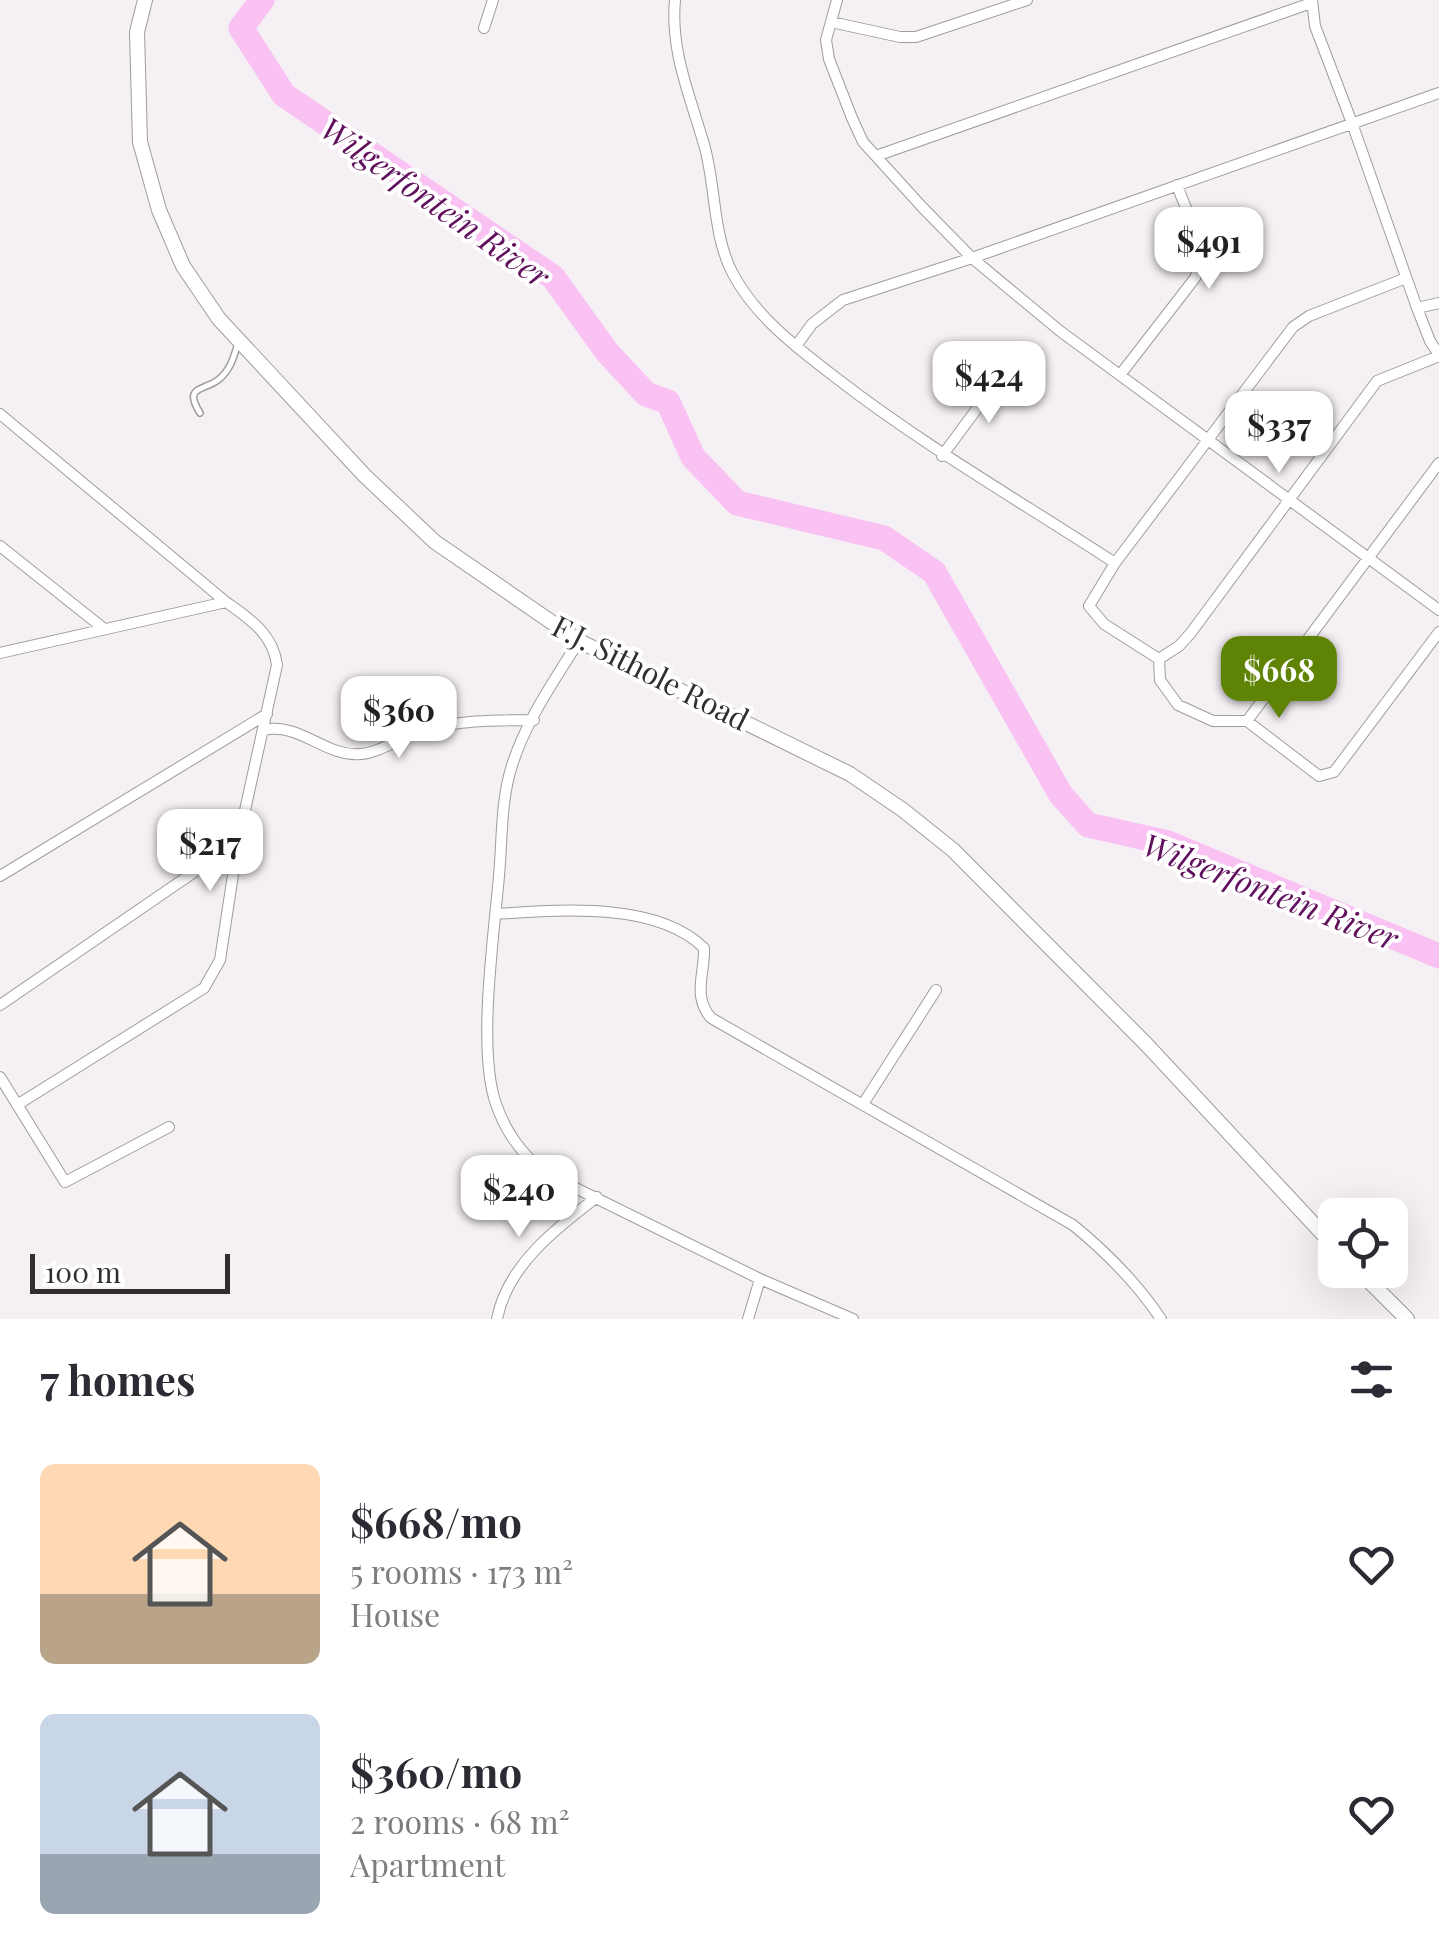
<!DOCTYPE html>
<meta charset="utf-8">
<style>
:root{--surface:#fff;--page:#f7f7f7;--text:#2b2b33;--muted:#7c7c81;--accent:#5f8405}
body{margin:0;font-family:"Playfair Display",serif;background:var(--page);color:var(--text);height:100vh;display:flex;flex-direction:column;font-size:38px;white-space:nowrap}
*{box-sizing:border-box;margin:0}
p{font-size:32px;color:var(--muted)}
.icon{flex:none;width:55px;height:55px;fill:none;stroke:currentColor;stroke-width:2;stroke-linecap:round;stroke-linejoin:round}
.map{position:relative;height:1319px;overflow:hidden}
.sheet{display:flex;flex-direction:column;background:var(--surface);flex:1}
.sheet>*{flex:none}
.controls{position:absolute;left:1318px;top:1198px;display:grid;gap:20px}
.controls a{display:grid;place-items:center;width:90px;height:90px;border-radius:15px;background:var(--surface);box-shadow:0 10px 40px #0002;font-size:50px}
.scale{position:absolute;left:30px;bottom:25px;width:200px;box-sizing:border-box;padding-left:10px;border:5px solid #302e30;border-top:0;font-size:28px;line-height:35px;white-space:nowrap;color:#302e30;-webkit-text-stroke:8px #fff;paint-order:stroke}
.price{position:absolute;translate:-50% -85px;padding:0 22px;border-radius:20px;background:#fff;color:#222;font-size:32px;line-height:65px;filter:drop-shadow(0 2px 5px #0008)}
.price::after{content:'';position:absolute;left:50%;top:60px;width:30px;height:22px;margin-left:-15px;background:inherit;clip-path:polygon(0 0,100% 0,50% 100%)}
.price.current{background:var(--accent);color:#fff}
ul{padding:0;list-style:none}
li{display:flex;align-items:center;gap:30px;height:250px;padding:0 40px}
li span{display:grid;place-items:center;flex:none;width:280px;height:200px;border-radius:15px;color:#555}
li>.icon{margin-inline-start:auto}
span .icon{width:120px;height:120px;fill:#fffc;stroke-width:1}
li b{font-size:42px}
h2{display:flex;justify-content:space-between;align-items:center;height:120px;padding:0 40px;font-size:42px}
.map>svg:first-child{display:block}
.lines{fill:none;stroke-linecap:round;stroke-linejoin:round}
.river{stroke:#f9c2f3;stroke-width:25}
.service-casing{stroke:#a09b9f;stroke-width:8}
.minor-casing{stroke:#a09b9f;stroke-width:12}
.tertiary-casing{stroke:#a09b9f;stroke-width:16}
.service{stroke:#fff;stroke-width:5}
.minor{stroke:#fff;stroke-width:10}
.tertiary{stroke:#fff;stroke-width:14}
.labels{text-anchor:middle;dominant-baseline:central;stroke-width:8;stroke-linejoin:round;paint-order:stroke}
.street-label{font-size:30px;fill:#302e30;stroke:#fff}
.water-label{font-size:32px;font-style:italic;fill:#60105d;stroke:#fff}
</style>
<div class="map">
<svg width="1439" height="1319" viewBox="0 0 1439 1319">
<rect width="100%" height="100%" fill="#f5f0f4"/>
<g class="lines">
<path class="river" d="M 262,0 L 241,28 L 284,95 L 553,277 L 607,352 L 646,394 L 668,402 L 693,457 L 737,503 L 884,538 L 934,572 L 1061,795 L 1088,825 L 1168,843 L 1439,956"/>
<g class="service-casing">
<path id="service" d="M 200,413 C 183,386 203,391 218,380 C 230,371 234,357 238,343"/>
</g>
<g class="minor-casing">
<path id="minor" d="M 675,0 C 670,52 691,98 705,148 C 716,189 713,237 733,274 C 756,317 797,348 835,377 C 924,446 1020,501 1115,563
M 837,0 L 826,40 L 829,59 L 852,118 L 863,142 L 923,208 L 972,258 L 1060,331 L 1439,610
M 1312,0 L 1315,26 L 1352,123 L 1417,308 L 1430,341 L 1439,355
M 831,22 L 900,37 L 916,37 L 1027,0
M 484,28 L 493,0
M 876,156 L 1311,3
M 1406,278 L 1309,316 L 1293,327 L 1115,563 L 1089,606 L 1104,624 L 1159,659 L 1160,680 L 1178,705 L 1213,721 L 1247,721 L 1319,776 L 1334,772 L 1439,632
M 1417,308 L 1439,303
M 796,346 L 812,324 L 843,300 L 972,258 L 1439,93
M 1120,375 L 1195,278 C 1208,248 1187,214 1177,185
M 0,414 L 226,602 L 0,653
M 942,456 L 1004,372
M 0,546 L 103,628
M 579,641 C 553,682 521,728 509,776 C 501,808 502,843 499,876 C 494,935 477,1050 496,1104 C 506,1133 521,1152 543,1172 L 760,1279 L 853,1319
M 1159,659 L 1179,646 L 1190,634 L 1377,381 L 1439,356
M 1247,721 L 1439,463
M 264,730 C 300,722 325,757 360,754 C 379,753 399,738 418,732 C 455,720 495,720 534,720
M 0,876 L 267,714
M 496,914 C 559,910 656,901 704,948 C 705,973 692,996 711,1018 L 1073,1225 C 1106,1252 1137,1283 1161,1319
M 0,1005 L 238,842
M 0,1077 L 65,1182 L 169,1127
M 863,1104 L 936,990
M 17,1105 L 204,988 L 220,960 L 238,842 L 277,665 C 273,634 250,619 226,602
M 497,1319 C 507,1266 556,1228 597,1197
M 748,1319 L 760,1279"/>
</g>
<g class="tertiary-casing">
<path id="tertiary" d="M 145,0 L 137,32 L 140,142 L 159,210 L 183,266 L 219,319 L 365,476 L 435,542 L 579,641 L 850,774 L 903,810 L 953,850 L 1146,1044 L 1335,1247
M 1358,1270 L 1407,1319"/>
</g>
<use href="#service" class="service"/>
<use href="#minor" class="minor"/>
<use href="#tertiary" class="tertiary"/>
</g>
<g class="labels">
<g class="street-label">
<text transform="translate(651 672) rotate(27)">F.J. Sithole Road</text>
</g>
<g class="water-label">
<text transform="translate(436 201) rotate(35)">Wilgerfontein River</text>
<text transform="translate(1271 890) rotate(21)">Wilgerfontein River</text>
</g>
</g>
</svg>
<div class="controls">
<a><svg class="icon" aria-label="locate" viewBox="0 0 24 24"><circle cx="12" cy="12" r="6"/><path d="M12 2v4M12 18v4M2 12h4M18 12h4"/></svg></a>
</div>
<div class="scale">100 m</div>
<b class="price" style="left:1209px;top:292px">$491</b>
<b class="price" style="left:989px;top:426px">$424</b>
<b class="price" style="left:1279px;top:476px">$337</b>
<b class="price current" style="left:1279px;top:721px">$668</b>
<b class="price" style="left:399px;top:761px">$360</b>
<b class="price" style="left:210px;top:894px">$217</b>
<b class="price" style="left:519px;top:1240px">$240</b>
</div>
<section class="sheet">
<h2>7 homes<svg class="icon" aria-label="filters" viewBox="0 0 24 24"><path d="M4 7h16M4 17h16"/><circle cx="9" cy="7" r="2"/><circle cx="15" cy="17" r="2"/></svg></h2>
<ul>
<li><span style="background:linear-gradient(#ffd9b3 65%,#b9a48a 0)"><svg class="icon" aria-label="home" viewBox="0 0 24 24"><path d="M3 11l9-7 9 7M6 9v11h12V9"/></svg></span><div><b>$668/mo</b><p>5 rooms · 173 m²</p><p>House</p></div><svg class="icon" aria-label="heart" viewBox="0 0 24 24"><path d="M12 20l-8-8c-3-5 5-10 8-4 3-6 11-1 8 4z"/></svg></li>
<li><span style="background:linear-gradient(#c9d6e8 70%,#9aa5b1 0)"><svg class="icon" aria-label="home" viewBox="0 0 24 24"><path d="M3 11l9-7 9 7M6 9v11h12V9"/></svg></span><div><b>$360/mo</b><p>2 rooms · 68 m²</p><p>Apartment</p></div><svg class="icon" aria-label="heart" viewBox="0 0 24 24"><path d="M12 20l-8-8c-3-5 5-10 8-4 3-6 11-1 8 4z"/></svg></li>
</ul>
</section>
